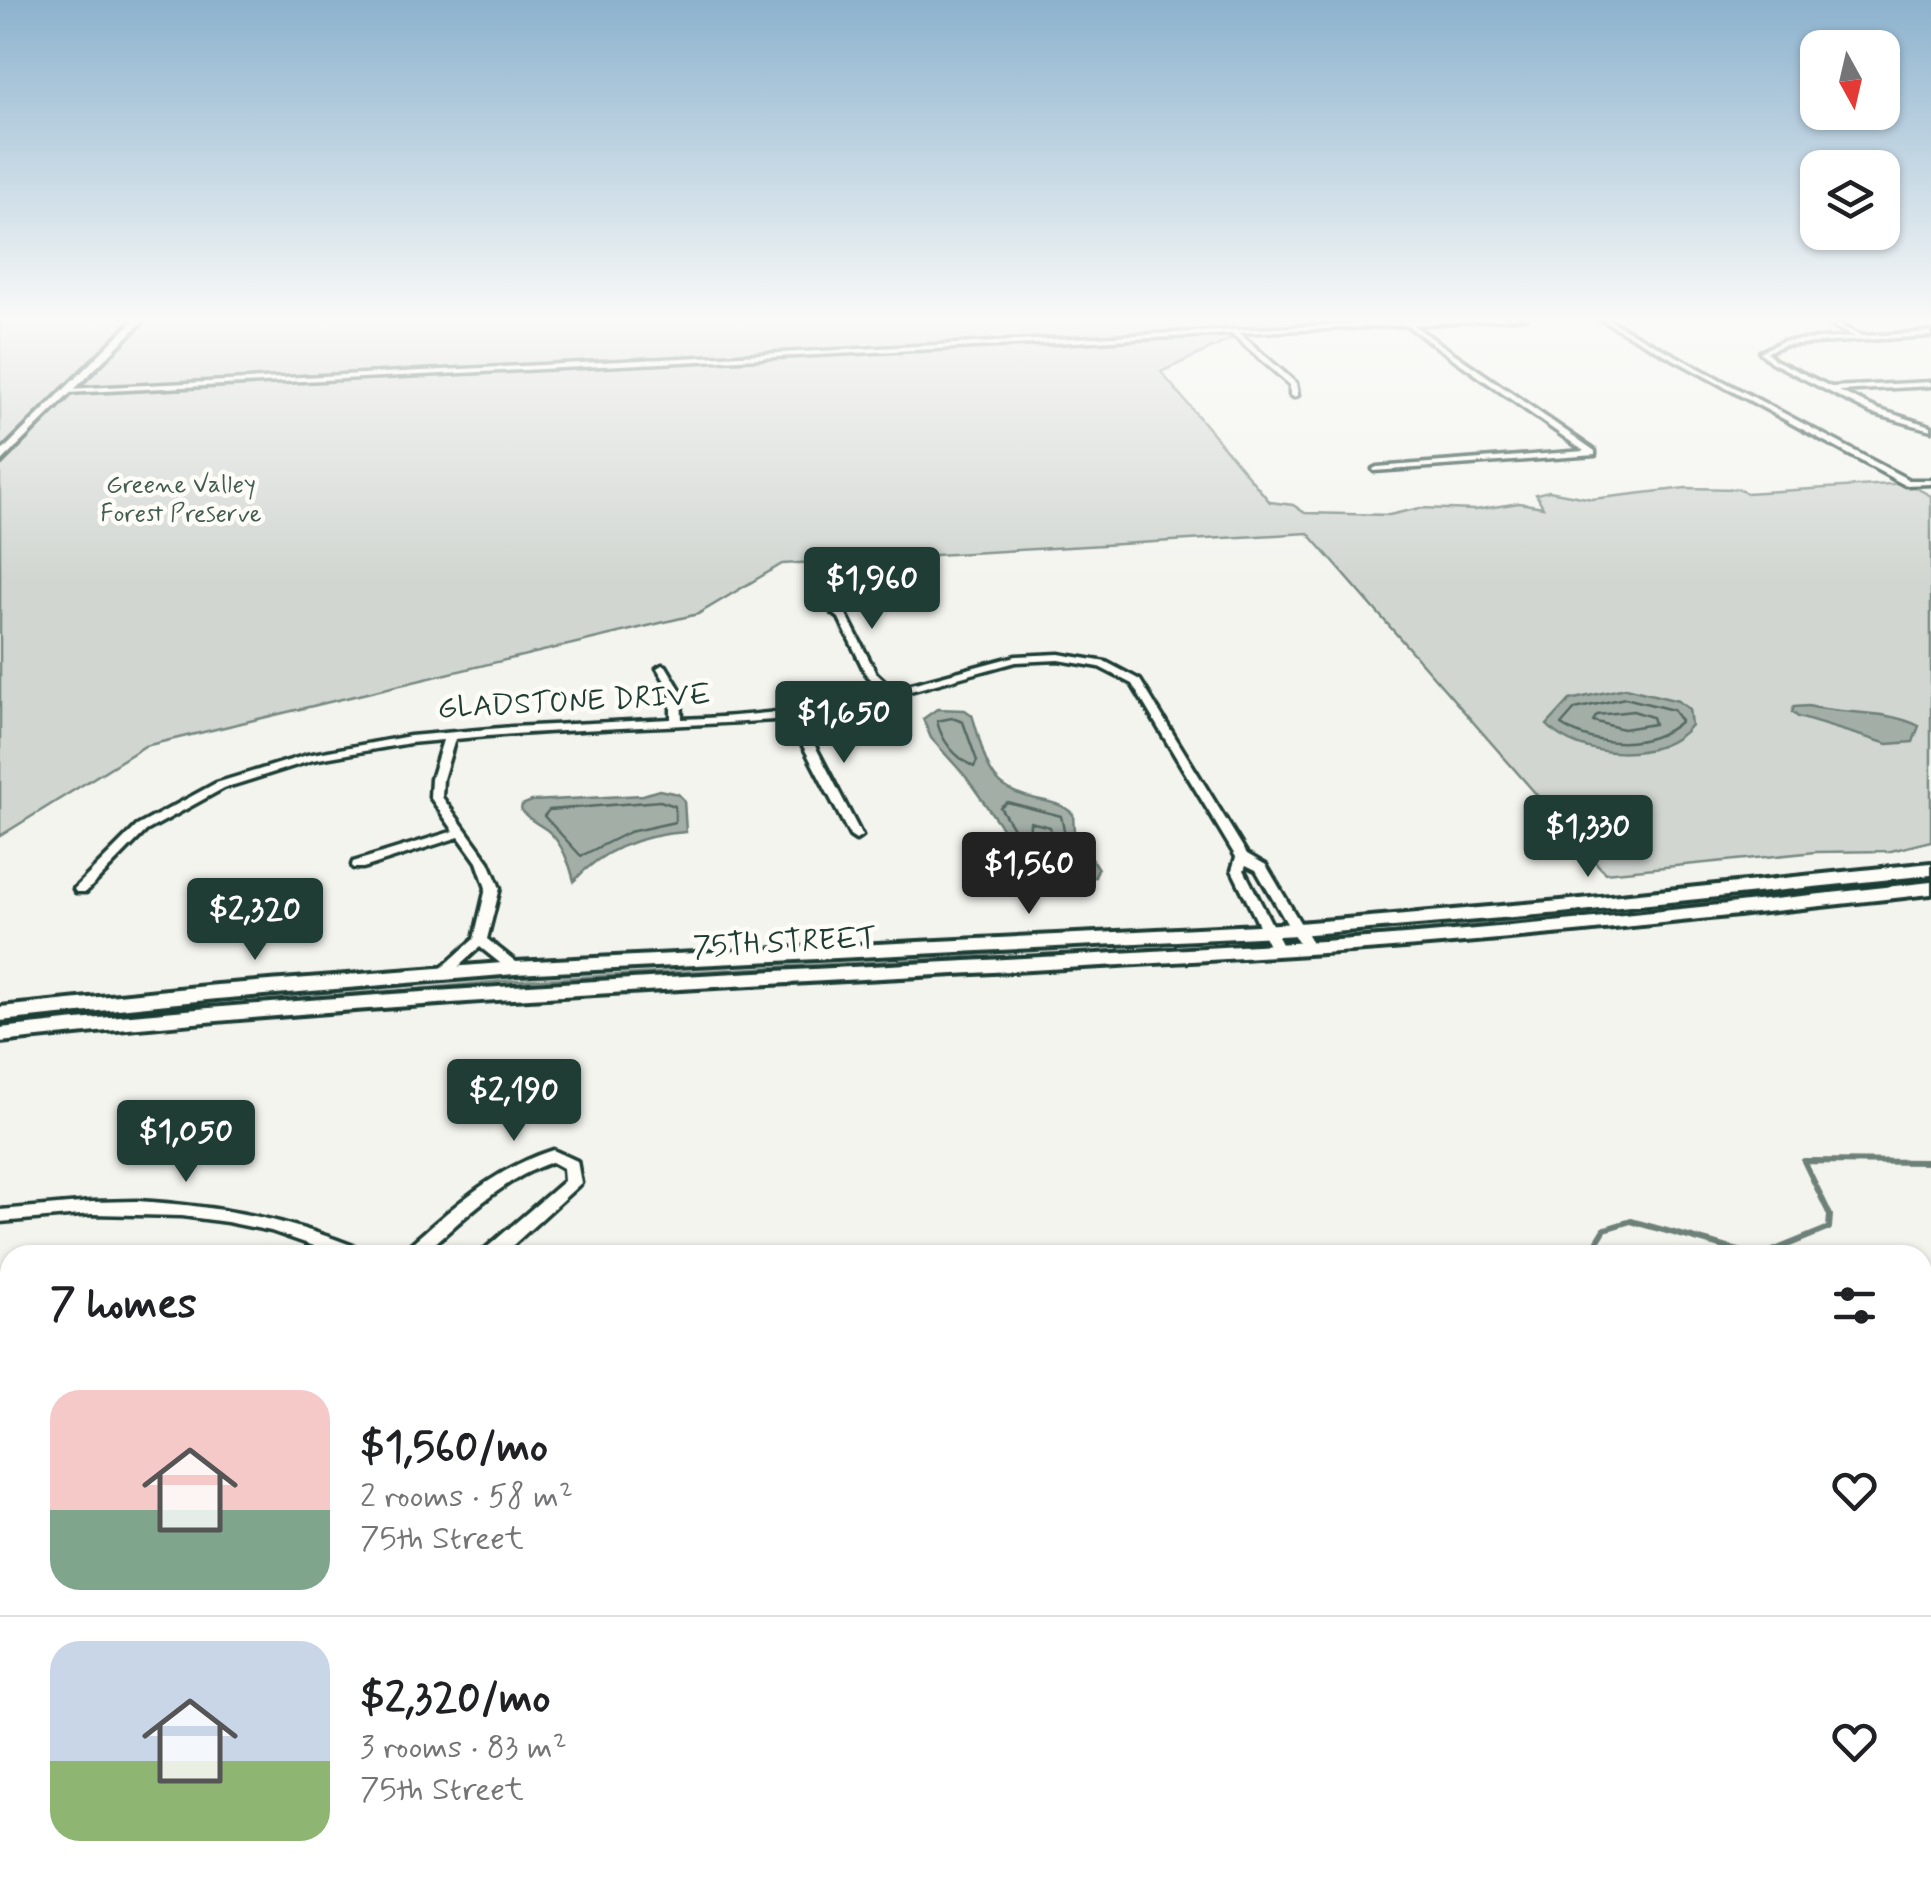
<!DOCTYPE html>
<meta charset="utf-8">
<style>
:root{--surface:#fff;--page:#f2f2f2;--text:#202124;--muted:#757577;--line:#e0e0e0;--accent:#1f3d34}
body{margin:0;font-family:Mynerve,sans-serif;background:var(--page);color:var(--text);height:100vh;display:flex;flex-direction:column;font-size:38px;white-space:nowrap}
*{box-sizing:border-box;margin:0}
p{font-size:32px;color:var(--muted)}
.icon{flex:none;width:55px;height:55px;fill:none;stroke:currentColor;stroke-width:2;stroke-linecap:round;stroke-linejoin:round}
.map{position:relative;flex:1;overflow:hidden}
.details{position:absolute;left:0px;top:1245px;width:1932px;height:642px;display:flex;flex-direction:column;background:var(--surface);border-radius:30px 30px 0 0;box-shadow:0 2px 8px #0004}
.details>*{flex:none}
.needle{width:65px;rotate:172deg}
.controls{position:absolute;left:1800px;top:30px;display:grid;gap:20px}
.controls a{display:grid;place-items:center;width:100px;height:100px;border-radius:20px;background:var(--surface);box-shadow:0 2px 8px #0004;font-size:50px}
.price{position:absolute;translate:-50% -85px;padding:0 22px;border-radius:10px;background:var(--accent);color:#fff;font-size:32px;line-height:65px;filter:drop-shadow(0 2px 5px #0008)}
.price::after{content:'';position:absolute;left:50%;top:60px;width:30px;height:22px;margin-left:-15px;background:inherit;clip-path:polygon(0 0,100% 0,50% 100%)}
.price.selected{background:#222;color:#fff}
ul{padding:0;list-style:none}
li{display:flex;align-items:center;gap:30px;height:250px;padding:0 50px}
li+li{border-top:2px solid var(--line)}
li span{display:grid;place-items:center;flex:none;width:280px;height:200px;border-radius:30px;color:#555}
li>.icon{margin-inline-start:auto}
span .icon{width:120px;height:120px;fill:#fffc;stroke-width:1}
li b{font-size:42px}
h2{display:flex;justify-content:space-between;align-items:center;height:120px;padding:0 50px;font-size:42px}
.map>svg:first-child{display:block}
.green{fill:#d1d6d1;stroke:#788a82;stroke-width:2.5}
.water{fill:#a3aea7;stroke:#6e8179;stroke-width:2.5}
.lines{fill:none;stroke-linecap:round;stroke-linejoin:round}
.shore{stroke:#546a62;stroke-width:2.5}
.stream-far1{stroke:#6e8179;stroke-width:6}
.stream{stroke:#6e8179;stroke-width:8}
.street-casing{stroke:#1f3d34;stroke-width:7}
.secondary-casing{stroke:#1f3d34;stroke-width:8}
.street{fill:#fdfcf7;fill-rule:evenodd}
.secondary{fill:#fdfcf7;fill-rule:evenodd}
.labels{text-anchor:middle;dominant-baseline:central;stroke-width:9;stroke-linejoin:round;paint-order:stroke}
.far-park-label{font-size:25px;fill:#435c53;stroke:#fdfcf7}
.street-label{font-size:30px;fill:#1f3d34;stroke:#fdfcf7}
</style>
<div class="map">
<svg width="1931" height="1886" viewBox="0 0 1931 1886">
<rect width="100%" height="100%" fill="#f4f4ef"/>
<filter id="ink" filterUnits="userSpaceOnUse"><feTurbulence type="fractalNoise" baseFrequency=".01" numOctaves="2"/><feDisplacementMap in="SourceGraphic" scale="20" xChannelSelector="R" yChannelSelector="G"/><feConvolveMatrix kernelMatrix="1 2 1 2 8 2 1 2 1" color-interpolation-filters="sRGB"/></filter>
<g filter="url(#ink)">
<path class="green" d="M 0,317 L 1494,317 L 1153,334 L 1145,338 L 1224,334 L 1236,337 L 1161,372 L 1270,502 L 1293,505 L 1305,513 L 1389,515 L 1420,508 L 1475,510 L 1519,503 L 1543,507 L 1536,494 L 1549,491 L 1592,499 L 1686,488 L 1738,489 L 1746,493 L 1907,483 L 1931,496 L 1931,841 L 1891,851 L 1816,852 L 1605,873 L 1308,533 L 782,564 L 698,614 L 145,746 L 0,836 Z
M 1931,875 L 1931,882 L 1343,938 L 1313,935 L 1543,916 Z
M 1058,948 L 914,960 L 505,981 L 0,1028 L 0,1021 L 4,1020 C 355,984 706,962 1058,948 Z"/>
<path class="water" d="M 1625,688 L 1678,701 L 1689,709 L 1691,725 C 1662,764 1578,759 1547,725 L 1570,700 Z
M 1808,706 C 1846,715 1884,709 1919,726 L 1913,742 L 1888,744 L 1798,717 L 1792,712 L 1794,707 Z
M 937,709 L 965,710 L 972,715 C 987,760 984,788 1036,799 C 1050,802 1063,804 1073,814 L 1074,831 L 1098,869 L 1095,877 C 1065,880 1031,885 1006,868 L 1007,835 L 966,777 L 931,738 L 923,719 Z
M 659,790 L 678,794 L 684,800 L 686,832 C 642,835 603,848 574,881 C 570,864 561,841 547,830 C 536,822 530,821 521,810 L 522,805 L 532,801 L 643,795 Z"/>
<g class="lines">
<path class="shore" d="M 1625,698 L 1673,710 L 1681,721 C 1649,750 1596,747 1561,725 L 1575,709 Z
M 1633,711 L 1652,717 L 1654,724 L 1623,729 L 1593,721 L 1597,715 Z
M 952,718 L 963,722 L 977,761 L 974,767 C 955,757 942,742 937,721 Z
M 660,801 L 675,806 L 675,822 L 629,832 L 581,856 L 544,816 L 549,810 Z
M 1007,802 L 1061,816 L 1065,835 L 1081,867 L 1048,870 L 1016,862 L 1016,833 L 1000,807 Z
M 1030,822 L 1050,827 L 1058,856 L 1029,853 Z"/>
<path class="stream-far1" d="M 1605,1255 L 1597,1254 L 1594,1247 L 1605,1229 L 1631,1221 L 1753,1255
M 1763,1255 L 1829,1228 L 1830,1215 L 1804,1161 L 1931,1162"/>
<path class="stream" d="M 1224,1886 L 1230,1878"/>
<g class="street-casing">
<path id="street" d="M 1490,317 L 1527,317 L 1413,325 L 1595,451 L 1595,455 L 1374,471 L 1373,469 L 1377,467 L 1584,451 L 1406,325 L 1239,333 L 1296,383 L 1298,395 L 1294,397 L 1290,395 L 1290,385 L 1232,334 L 67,393 L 63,391 L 67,389 Z
M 1596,317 L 1603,317 L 1909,480 L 1931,480 L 1931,484 L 1905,485 Z
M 1813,317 L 1821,317 L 1862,336 L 1931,332 L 1931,336 L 1784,345 L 1767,352 L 1775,360 L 1831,387 L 1931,382 L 1931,386 L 1839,391 L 1877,409 L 1931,426 L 1931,430 L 1871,413 L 1771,362 L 1760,352 L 1783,341 L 1855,337 Z
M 828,602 L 846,614 L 876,673 L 893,689 L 1016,656 L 1059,654 L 1106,662 L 1140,680 L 1247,854 L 1266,865 L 1315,948 L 1313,951 L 1303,951 L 1256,870 L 1246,865 L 1244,870 L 1285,950 L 1278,954 L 1271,950 L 1232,870 L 1236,857 L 1132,684 L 1099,667 L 1059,660 L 1016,662 L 856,706 L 800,717 L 862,836 L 856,840 L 850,836 L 789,719 C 678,727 567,728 455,739 L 443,779 L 442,797 L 489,862 L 500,888 L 487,939 L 520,965 L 522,968 L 515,972 L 510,971 L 480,947 L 448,976 L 438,976 L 436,973 L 474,939 L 486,888 L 477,862 L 459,837 L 363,868 L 353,868 L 352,865 L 353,862 L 454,831 L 430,797 L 431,779 L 443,740 L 410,743 L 313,760 L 224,788 L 146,831 L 86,892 L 76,892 L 74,889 L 137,826 L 216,783 L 307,755 L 410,736 L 512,727 L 671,719 L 671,691 L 657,668 L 662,665 L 666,666 L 681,691 L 682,719 C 751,716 817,710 884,692 L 866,674 L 839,618 L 823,605 Z
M 553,1150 L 577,1161 L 581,1183 L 502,1255 L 481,1255 L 484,1250 L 564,1181 L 563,1168 L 552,1162 C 500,1180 462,1220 422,1255 L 401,1255 L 404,1250 C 450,1210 493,1169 553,1150 Z
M 137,1201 C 221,1206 286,1219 364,1250 L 367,1255 L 340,1255 L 271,1231 L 227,1222 L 182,1216 L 92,1214 L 0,1222 L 0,1210 L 92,1202 Z
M 1931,1445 L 1931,1463 L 1922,1465 L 1922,1447 Z
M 10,1583 L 10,1603 L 0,1606 L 0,1586 Z
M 10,1648 L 10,1673 L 0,1678 L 0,1653 Z
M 556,1878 L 580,1878 L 580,1886 L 554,1886 Z
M 1561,1878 L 1586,1878 L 1590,1886 L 1564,1886 Z"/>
</g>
<g class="secondary-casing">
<path id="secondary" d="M 137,317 L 147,317 L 0,463 L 0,453 Z
M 1931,863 L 1931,875 L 1561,913 L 1298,935 L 515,974 L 217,999 L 0,1021 L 0,1007 L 217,985 L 515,962 L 1298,923 L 1561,901 Z
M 1931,882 L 1931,894 C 1718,917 1505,942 1292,955 C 860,982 430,995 0,1042 L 0,1028 C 430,982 861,969 1292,943 C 1505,930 1718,905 1931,882 Z"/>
</g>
<use href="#street" class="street"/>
<use href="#secondary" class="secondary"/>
</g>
</g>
<linearGradient id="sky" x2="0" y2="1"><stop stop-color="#8cb2ce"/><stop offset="0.55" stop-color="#fafaf8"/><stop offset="1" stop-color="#fafaf8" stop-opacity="0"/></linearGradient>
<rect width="1931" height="581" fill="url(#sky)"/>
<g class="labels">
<g class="far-park-label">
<text x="181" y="485">Greene Valley<tspan x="181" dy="29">Forest Preserve</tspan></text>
</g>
<g class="street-label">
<text transform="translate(574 702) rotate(-3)">GLADSTONE DRIVE</text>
<text transform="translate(785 943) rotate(-3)">75TH STREET</text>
</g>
</g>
</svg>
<div class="controls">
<a><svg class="needle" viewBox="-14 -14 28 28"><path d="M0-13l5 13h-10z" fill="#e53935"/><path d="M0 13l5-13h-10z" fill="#757577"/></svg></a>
<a><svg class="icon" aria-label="layers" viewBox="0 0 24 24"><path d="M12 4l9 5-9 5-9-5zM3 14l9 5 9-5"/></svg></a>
</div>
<b class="price" style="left:872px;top:632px">$1,960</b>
<b class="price" style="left:844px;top:766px">$1,650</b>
<b class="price" style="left:1588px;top:880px">$1,330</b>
<b class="price selected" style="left:1029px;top:917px">$1,560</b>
<b class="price" style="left:255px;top:963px">$2,320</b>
<b class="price" style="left:514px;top:1144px">$2,190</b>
<b class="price" style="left:186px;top:1185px">$1,050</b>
<section class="details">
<h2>7 homes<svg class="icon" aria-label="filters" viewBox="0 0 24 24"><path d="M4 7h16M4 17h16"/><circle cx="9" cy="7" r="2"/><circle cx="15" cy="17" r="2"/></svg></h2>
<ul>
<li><span style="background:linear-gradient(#f6c9c9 60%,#7fa58c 0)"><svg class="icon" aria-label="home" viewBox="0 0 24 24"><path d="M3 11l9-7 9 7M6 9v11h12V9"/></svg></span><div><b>$1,560/mo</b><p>2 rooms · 58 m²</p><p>75th Street</p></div><svg class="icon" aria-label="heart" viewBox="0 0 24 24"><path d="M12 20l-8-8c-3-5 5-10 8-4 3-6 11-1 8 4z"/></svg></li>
<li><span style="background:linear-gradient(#c9d6e8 60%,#8fb573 0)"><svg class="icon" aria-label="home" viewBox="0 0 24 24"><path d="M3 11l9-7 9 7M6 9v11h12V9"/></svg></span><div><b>$2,320/mo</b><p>3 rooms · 83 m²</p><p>75th Street</p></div><svg class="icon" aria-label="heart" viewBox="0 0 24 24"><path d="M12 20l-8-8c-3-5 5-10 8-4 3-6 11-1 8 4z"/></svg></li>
</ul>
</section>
</div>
